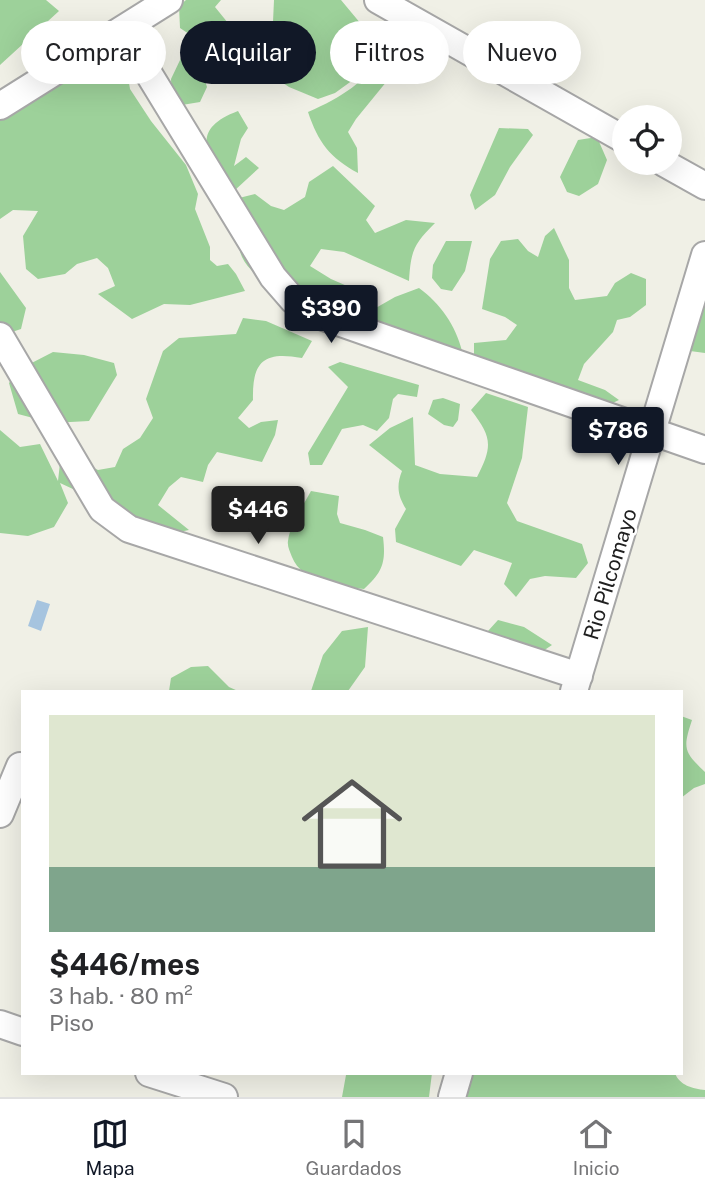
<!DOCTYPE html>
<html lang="es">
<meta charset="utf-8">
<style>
:root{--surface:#fff;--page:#f2f2f2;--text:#202124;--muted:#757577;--line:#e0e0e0;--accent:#111827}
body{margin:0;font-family:"Public Sans",sans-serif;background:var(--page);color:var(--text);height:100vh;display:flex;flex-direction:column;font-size:26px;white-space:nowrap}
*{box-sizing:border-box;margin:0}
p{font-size:23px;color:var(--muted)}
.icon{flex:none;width:38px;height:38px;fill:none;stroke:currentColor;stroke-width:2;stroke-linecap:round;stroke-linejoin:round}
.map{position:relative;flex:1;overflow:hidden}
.side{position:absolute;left:21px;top:690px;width:662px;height:385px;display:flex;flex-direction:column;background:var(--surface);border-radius:0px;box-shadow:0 7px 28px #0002}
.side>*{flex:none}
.banner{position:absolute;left:21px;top:21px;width:663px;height:63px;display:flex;gap:14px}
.fabs{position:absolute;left:612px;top:105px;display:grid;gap:14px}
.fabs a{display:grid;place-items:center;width:70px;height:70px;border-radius:50%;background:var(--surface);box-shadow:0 7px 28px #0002;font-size:35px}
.price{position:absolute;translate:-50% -60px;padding:0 16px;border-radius:7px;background:var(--accent);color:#fff;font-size:23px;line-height:46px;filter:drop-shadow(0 2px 4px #0008)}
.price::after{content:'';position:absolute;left:50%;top:42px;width:21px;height:16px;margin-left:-10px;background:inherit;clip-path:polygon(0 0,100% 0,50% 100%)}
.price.selected{background:#222;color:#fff}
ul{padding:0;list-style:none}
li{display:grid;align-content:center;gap:14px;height:371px;padding:0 28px}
li span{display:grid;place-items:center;height:217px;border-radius:0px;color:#555}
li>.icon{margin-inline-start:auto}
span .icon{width:126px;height:126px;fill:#fffc;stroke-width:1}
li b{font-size:30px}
.pill{padding:0 24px;border-radius:32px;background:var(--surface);box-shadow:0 7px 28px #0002;font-size:24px;line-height:63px}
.pill.selected{background:var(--accent);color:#fff}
.tabs{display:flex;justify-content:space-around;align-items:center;height:98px;border-top:2px solid var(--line);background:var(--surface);font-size:19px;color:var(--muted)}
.tabs a{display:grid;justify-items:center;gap:4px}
.tabs .selected{color:var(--accent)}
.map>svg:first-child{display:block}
.forest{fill:#9dd19a}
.water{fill:#a6c4df}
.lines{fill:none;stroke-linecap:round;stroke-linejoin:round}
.minor-casing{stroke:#a7a7a7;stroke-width:30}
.minor{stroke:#fff;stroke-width:26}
.labels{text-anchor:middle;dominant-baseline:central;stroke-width:5;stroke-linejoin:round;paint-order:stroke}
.street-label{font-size:21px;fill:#202020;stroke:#fff}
</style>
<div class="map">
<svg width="705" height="1097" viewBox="0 0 705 1097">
<rect width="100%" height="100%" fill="#f0f0e6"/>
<path class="forest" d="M 0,0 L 46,0 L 59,11 L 0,65 Z
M 186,0 L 221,0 L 215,7 L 228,23 L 215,36 L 198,40 L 180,28 L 179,6 Z
M 274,0 L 341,0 L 366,30 L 364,72 L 335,93 L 318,99 L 289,87 L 264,70 L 254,41 L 273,22 Z
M 123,47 L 130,89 L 151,121 L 186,165 L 198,194 L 195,209 L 210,247 L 210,260 L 217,266 L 228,264 L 236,274 L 245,291 L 190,305 L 164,304 L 132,319 L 98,294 L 115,286 L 108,268 L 97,258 L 77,264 L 65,274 L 38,279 L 26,269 L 23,236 L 38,211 L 13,210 L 0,219 L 0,115 L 102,55 Z
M 387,52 L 394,58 L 387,81 L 356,119 L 348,132 L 357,148 L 358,173 C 330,158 318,142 308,112 C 343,97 364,82 387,52 Z
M 181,58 L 192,59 L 202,71 L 207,87 L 200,102 L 182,105 L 172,98 L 171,79 Z
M 238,111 L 248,128 L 241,139 L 234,166 L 246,157 L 259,168 L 234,191 C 210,159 185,131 238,111 Z
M 499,128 L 528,129 L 533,135 L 510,167 L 495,195 L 475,210 L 470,195 Z
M 597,137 L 607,160 L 598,184 L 579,196 L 567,192 L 560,177 L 578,140 Z
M 333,166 L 375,206 L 366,220 L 375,233 L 406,220 L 435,223 C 413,245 411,251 409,281 L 344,252 L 321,249 L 310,266 L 331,279 L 354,289 L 355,312 L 335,321 C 310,307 254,284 242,257 C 236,243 237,214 239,198 L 255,194 L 271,206 L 284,210 L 305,197 L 309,182 Z
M 554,228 L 569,260 L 569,288 L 575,300 L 607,296 L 615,283 L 631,273 L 646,279 L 646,305 L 630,317 L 617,320 L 613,332 L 584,364 L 578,380 L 605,390 L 619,400 L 604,407 L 474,358 L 474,343 L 506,340 L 517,325 L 505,317 L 482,309 L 490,259 L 501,241 L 518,239 L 528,251 L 538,257 L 545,236 Z
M 446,241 L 472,241 L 465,271 L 452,291 L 441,289 L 432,278 L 433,265 Z
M 0,272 L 26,308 L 21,329 L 0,336 Z
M 419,288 C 440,303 456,326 462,351 L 448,360 L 389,340 L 367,313 L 395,297 Z
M 705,300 L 705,353 L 690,351 Z
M 243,318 L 266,321 L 312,341 L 302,358 C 264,351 252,361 253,400 L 238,418 L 249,428 L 261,422 L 278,420 L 275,435 L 262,462 L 217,452 L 208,465 L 203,482 L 181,477 L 169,487 L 158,505 L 189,530 L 170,534 L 60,483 L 68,503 L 54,527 L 28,536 L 0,533 L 0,430 L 20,447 L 40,444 L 58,481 L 60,463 L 72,457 L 98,470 L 115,467 L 123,449 L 140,438 L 153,418 L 146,399 L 163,351 L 179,338 L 236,334 Z
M 53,352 L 84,355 L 114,363 L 117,375 L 89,421 L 52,423 L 18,414 L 9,383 L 20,369 Z
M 340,362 L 419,385 L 417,397 L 398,394 L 393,399 L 389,418 L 377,431 L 363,425 L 342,429 L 322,465 L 310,465 L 308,453 L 348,387 L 328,367 Z
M 486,393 L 528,407 L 522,458 L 507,503 L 517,521 L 582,544 L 588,563 L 576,578 L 545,576 L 530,579 L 516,597 L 504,584 L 512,563 L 474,550 L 461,566 L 396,542 L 395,529 L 406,509 C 398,496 396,486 402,471 L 369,445 L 390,428 L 413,417 L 415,465 L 440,474 L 477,477 C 493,446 492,437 471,410 Z
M 443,398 L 460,404 L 458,420 L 453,427 L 444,425 L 428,414 L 433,400 Z
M 311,491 L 339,496 L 337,514 L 340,523 L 365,530 L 383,537 C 386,562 383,572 364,589 C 340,586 302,583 292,557 C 290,552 287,546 288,541 C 290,524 303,506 311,491 Z
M 498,620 L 524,627 L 552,645 L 537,655 L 495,640 L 488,631 Z
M 368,627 L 365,667 L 348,691 L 311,691 L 323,655 L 342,631 Z
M 208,666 L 229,687 L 238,691 L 169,691 L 171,678 L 191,667 Z
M 681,716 L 692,720 C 683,748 683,751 705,772 L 705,784 L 694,788 L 681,798 Z
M 349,1073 L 432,1073 L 429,1097 L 342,1097 L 346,1075 Z
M 470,1073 L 675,1073 C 679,1085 693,1089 705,1090 L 705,1097 L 463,1097 Z"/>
<path class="water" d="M 37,600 L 50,604 L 41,631 L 28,626 Z"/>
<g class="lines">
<g class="minor-casing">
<path id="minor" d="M 378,0 L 625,140
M 122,30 L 273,277 L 293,300 L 321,316 L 705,450
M 0,106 L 169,0
M 664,163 L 705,186
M 0,336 L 102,509 L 129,529 L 579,676
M 574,691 L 705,255
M 0,814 L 20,766
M 0,1024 L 23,1032
M 149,1073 L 224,1097
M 452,1097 L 459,1073"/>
</g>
<use href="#minor" class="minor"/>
</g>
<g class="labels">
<g class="street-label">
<text transform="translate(610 574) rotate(-73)">Rio Pilcomayo</text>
</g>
</g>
</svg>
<div class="fabs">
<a><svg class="icon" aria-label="locate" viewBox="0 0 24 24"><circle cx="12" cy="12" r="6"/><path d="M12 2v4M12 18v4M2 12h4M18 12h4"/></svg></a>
</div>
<b class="price" style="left:331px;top:345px">$390</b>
<b class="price" style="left:618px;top:467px">$786</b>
<b class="price selected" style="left:258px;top:546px">$446</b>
<div class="banner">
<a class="pill">Comprar</a>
<a class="pill selected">Alquilar</a>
<a class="pill">Filtros</a>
<a class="pill">Nuevo</a>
</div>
<section class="side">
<ul>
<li><span style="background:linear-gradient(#dfe7d0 70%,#7fa58c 0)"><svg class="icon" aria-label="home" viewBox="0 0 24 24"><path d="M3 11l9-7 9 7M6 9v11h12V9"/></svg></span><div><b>$446/mes</b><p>3 hab. · 80 m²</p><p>Piso</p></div></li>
</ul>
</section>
</div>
<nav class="tabs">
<a class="selected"><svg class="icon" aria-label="map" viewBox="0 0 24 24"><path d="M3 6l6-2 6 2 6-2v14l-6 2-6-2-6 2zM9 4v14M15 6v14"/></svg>Mapa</a>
<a><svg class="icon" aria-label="saved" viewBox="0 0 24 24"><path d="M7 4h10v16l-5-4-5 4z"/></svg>Guardados</a>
<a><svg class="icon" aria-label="home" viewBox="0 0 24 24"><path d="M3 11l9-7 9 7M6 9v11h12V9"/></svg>Inicio</a>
</nav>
